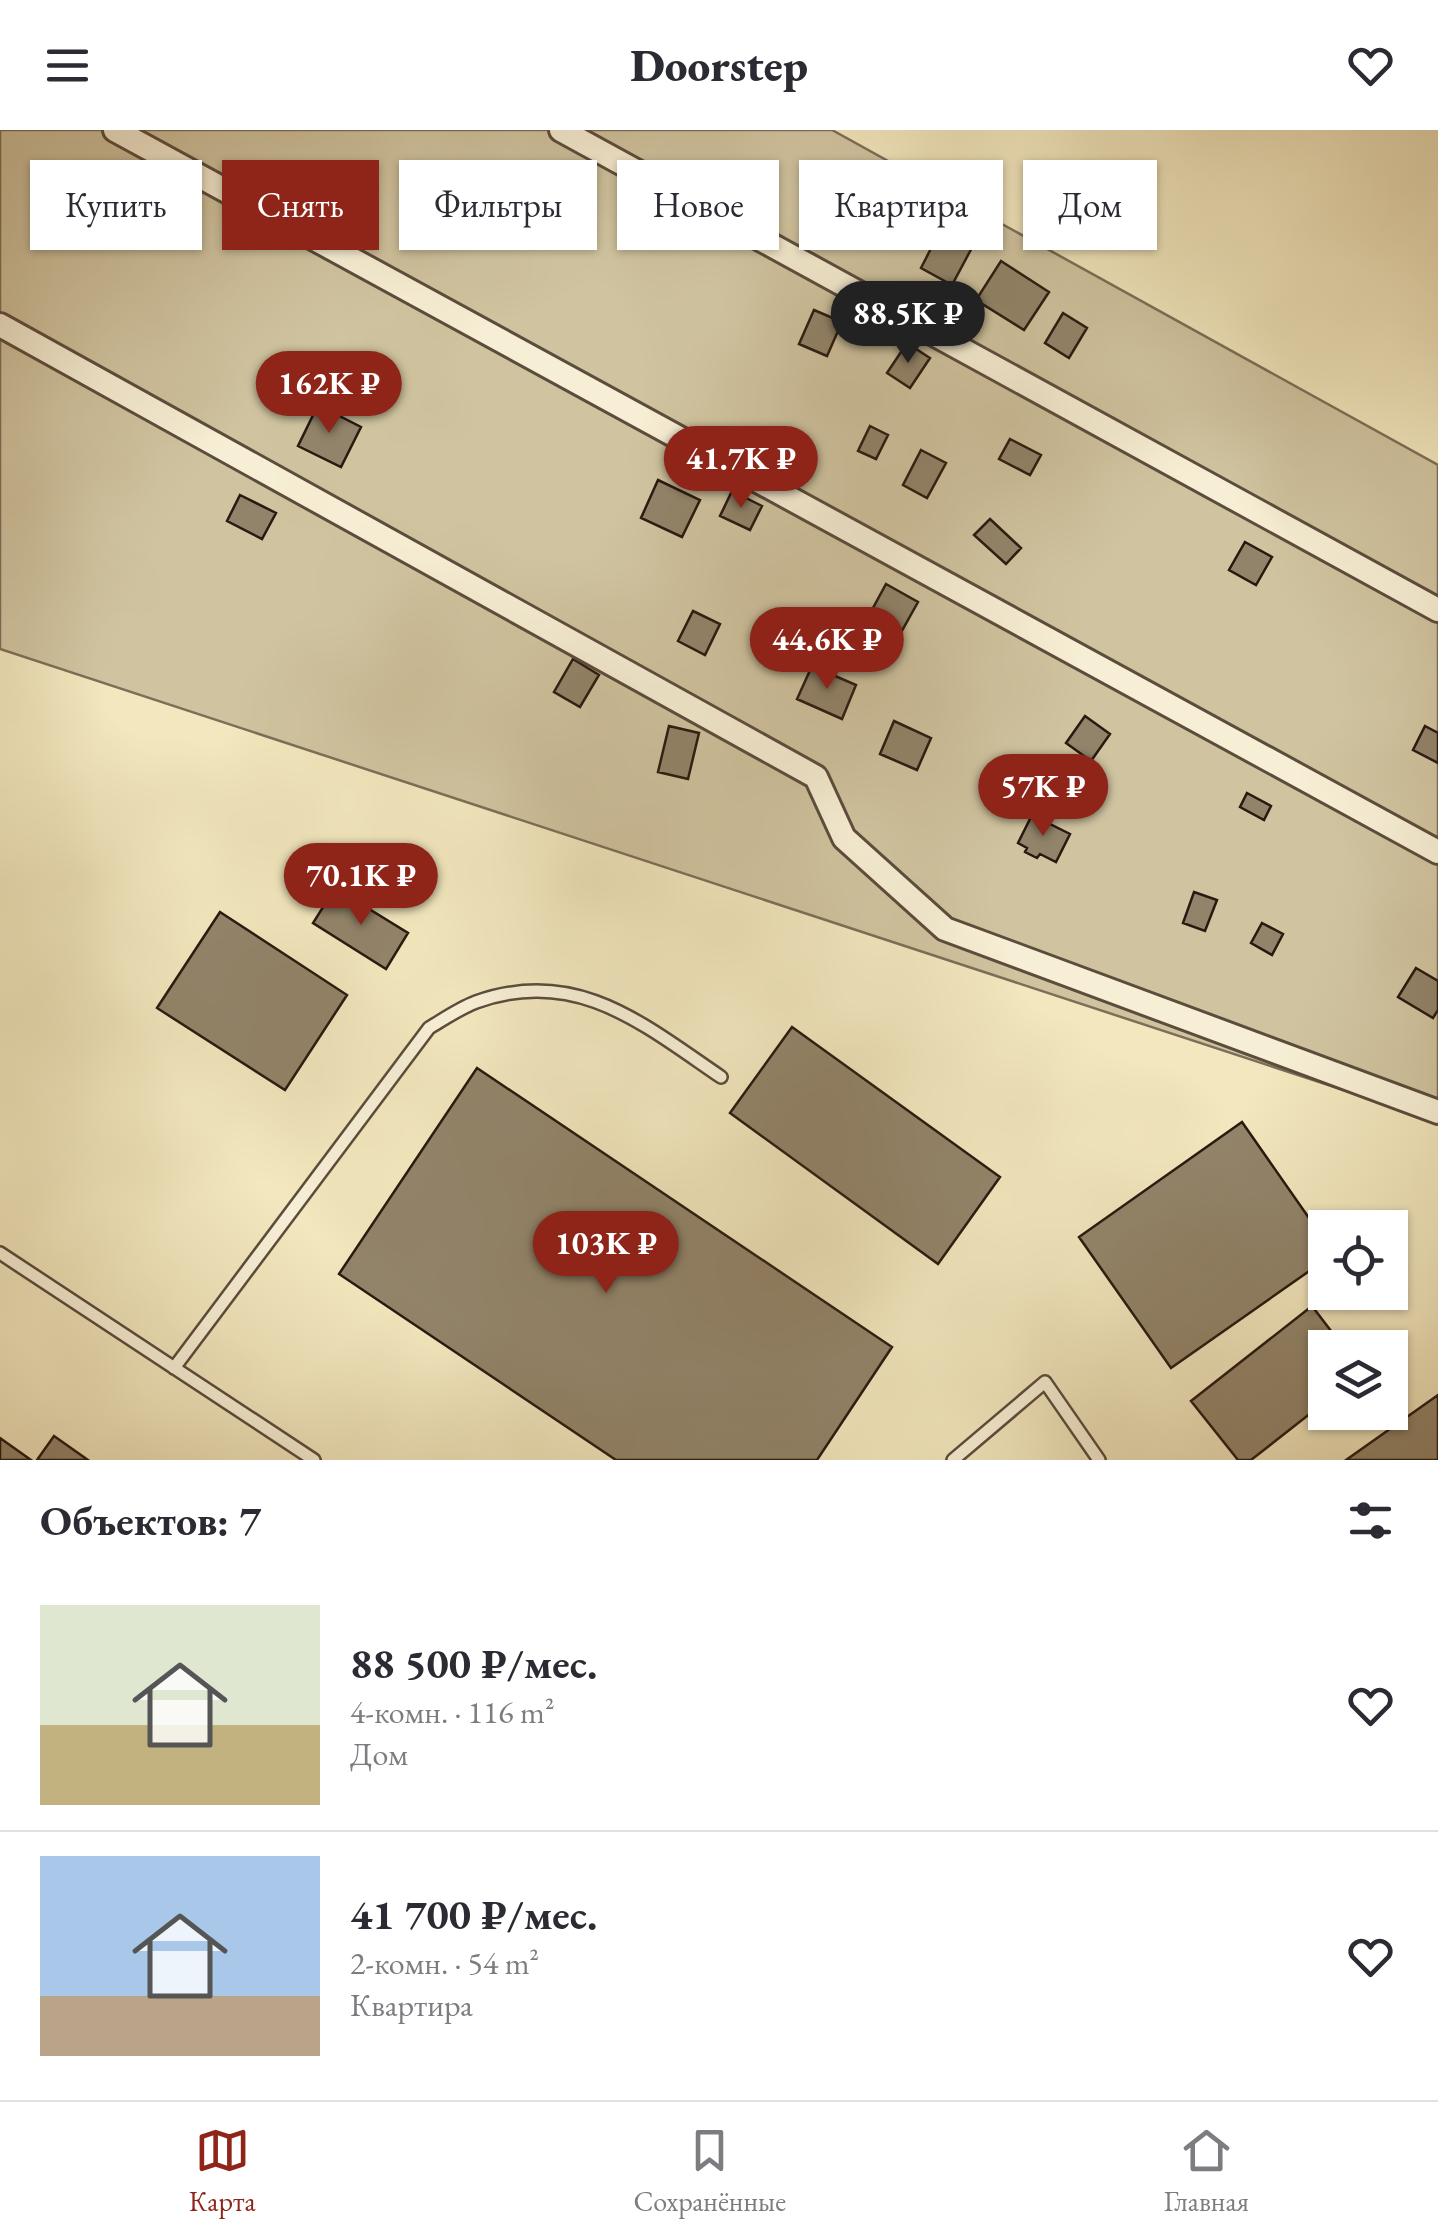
<!DOCTYPE html>
<html lang="ru">
<meta charset="utf-8">
<style>
:root{--surface:#fff;--page:#f7f7f7;--text:#2b2b33;--muted:#7c7c81;--line:#e1e1e2;--accent:#8f2418}
body{margin:0;font-family:"EB Garamond",serif;background:var(--page);color:var(--text);height:100vh;display:flex;flex-direction:column;font-size:38px;white-space:nowrap}
*{box-sizing:border-box;margin:0}
p{font-size:32px;color:var(--muted)}
.icon{flex:none;width:55px;height:55px;fill:none;stroke:currentColor;stroke-width:2;stroke-linecap:round;stroke-linejoin:round}
.map{position:relative;height:1330px;overflow:hidden}
.details{display:flex;flex-direction:column;background:var(--surface);flex:1}
.details>*{flex:none}
.top-card{position:absolute;left:30px;top:30px;width:1380px;height:90px;display:flex;gap:20px}
.buttons{position:absolute;left:1308px;top:1080px;display:grid;gap:20px}
.buttons a{display:grid;place-items:center;width:100px;height:100px;border-radius:0px;background:var(--surface);box-shadow:0 2px 8px #0004;font-size:50px}
.price{position:absolute;translate:-50% -85px;padding:0 22px;border-radius:35px;background:var(--accent);color:#fff;font-size:32px;line-height:65px;filter:drop-shadow(0 2px 5px #0008)}
.price::after{content:'';position:absolute;left:50%;top:60px;width:30px;height:22px;margin-left:-15px;background:inherit;clip-path:polygon(0 0,100% 0,50% 100%)}
.price.selected{background:#222;color:#fff}
ul{padding:0;list-style:none}
li{display:flex;align-items:center;gap:30px;height:250px;padding:0 40px}
li+li{border-top:2px solid var(--line)}
li span{display:grid;place-items:center;flex:none;width:280px;height:200px;border-radius:0px;color:#555}
li>.icon{margin-inline-start:auto}
span .icon{width:120px;height:120px;fill:#fffc;stroke-width:1}
li b{font-size:42px}
h2{display:flex;justify-content:space-between;align-items:center;height:120px;padding:0 40px;font-size:42px}
.pill{padding:0 35px;border-radius:0px;background:var(--surface);box-shadow:0 2px 8px #0004;font-size:35px;line-height:90px}
.pill.selected{background:var(--accent);color:#fff}
header{display:flex;justify-content:space-between;align-items:center;height:130px;padding:0 40px;background:var(--surface);font-size:45px;font-weight:800}
.tab-bar{display:flex;justify-content:space-around;align-items:center;height:140px;border-top:2px solid var(--line);background:var(--surface);font-size:28px;color:var(--muted)}
.tab-bar a{display:grid;justify-items:center;gap:5px}
.tab-bar .selected{color:var(--accent)}
.map>svg:first-child{display:block}
.green{fill:#d0c4a0;stroke:#7d6e58;stroke-width:2.5}
.building{fill:#92846a;stroke:#2a1910;stroke-width:2.5}
.lines{fill:none;stroke-linecap:round;stroke-linejoin:round}
.service-casing{stroke:#5c4c3c;stroke-width:16}
.minor-casing{stroke:#5c4c3c;stroke-width:28}
.service{stroke:#f7efd5;stroke-width:11}
.minor{stroke:#f7efd5;stroke-width:22}
</style>
<header><svg class="icon" aria-label="menu" viewBox="0 0 24 24"><path d="M4 6h16M4 12h16M4 18h16"/></svg>Doorstep<svg class="icon" aria-label="heart" viewBox="0 0 24 24"><path d="M12 20l-8-8c-3-5 5-10 8-4 3-6 11-1 8 4z"/></svg></header>
<div class="map">
<svg width="1438" height="1330" viewBox="0 0 1438 1330">
<rect width="100%" height="100%" fill="#f2e7be"/>
<filter id="stains"><feTurbulence type="fractalNoise" baseFrequency=".002" numOctaves="4"/><feColorMatrix values="0 0 0 0 .2 0 0 0 0 .09 0 0 0 0 .02 0 0 0 .5 -.17"/></filter>
<radialGradient id="worn" r=".72"><stop offset=".6" stop-color="#630" stop-opacity="0"/><stop offset="1" stop-color="#630" stop-opacity=".3"/></radialGradient>
<path class="green" d="M 0,0 L 832,0 L 1438,335 L 1438,991 L 0,519 Z"/>
<path class="building" d="M 943,95 L 975,112 L 952,155 L 921,138 Z
M 1001,131 L 1049,162 L 1024,200 L 976,170 Z
M 814,180 L 842,192 L 827,226 L 799,214 Z
M 1063,183 L 1087,198 L 1069,228 L 1045,213 Z
M 907,213 L 930,228 L 910,258 L 887,243 Z
M 318,275 L 361,297 L 341,337 L 298,316 Z
M 870,296 L 888,305 L 876,329 L 858,321 Z
M 1010,309 L 1041,325 L 1030,345 L 999,329 Z
M 921,320 L 946,333 L 927,368 L 903,355 Z
M 658,350 L 700,370 L 682,407 L 641,388 Z
M 732,361 L 762,376 L 750,400 L 720,386 Z
M 240,365 L 276,383 L 262,409 L 227,391 Z
M 990,389 L 1021,418 L 1006,434 L 974,405 Z
M 1245,412 L 1272,427 L 1256,455 L 1229,440 Z
M 886,454 L 918,472 L 899,506 L 867,489 Z
M 693,481 L 720,494 L 705,525 L 678,511 Z
M 573,529 L 599,545 L 580,577 L 554,562 Z
M 812,536 L 856,555 L 842,589 L 797,569 Z
M 1085,586 L 1110,604 L 1091,631 L 1066,613 Z
M 894,591 L 931,608 L 917,640 L 880,624 Z
M 669,596 L 699,603 L 688,649 L 658,642 Z
M 1425,596 L 1438,603 L 1438,633 L 1413,620 Z
M 1247,663 L 1271,676 L 1264,690 L 1240,677 Z
M 1032,685 L 1070,704 L 1056,732 L 1040,724 L 1037,728 L 1025,722 L 1027,718 L 1018,713 Z
M 335,758 L 408,803 L 386,839 L 313,793 Z
M 1194,762 L 1217,770 L 1205,801 L 1183,793 Z
M 220,782 L 347,865 L 285,960 L 157,878 Z
M 1262,793 L 1283,804 L 1272,825 L 1251,813 Z
M 1416,838 L 1438,851 L 1438,880 L 1433,888 L 1398,867 Z
M 792,897 L 1000,1047 L 938,1134 L 730,983 Z
M 477,938 L 892,1217 L 817,1330 L 616,1330 L 339,1144 Z
M 1242,992 L 1325,1111 L 1325,1130 L 1171,1238 L 1079,1107 Z
M 1312,1176 L 1344,1218 L 1325,1218 L 1325,1272 L 1251,1330 L 1238,1330 L 1191,1271 Z
M 1438,1265 L 1438,1330 L 1346,1330 Z
M 54,1306 L 88,1330 L 37,1330 Z
M 0,1308 L 31,1330 L 0,1330 Z"/>
<g class="lines">
<g class="service-casing">
<path id="service" d="M 0,1123 L 314,1330
M 174,1238 L 429,898 C 444,889 460,878 476,872 C 576,836 643,894 721,947
M 953,1330 L 1045,1252 L 1099,1330"/>
</g>
<g class="minor-casing">
<path id="minor" d="M 115,0 L 1438,722
M 561,0 L 1438,480
M 0,195 L 816,647 L 844,708 L 945,799 L 1438,982"/>
</g>
<use href="#service" class="service"/>
<use href="#minor" class="minor"/>
</g>
<rect width="100%" height="100%" filter="url(#stains)"/>
<rect width="100%" height="100%" fill="url(#worn)"/>
</svg>
<div class="buttons">
<a><svg class="icon" aria-label="locate" viewBox="0 0 24 24"><circle cx="12" cy="12" r="6"/><path d="M12 2v4M12 18v4M2 12h4M18 12h4"/></svg></a>
<a><svg class="icon" aria-label="layers" viewBox="0 0 24 24"><path d="M12 4l9 5-9 5-9-5zM3 14l9 5 9-5"/></svg></a>
</div>
<b class="price selected" style="left:908px;top:236px">88.5K ₽</b>
<b class="price" style="left:329px;top:306px">162K ₽</b>
<b class="price" style="left:741px;top:381px">41.7K ₽</b>
<b class="price" style="left:827px;top:562px">44.6K ₽</b>
<b class="price" style="left:1043px;top:709px">57K ₽</b>
<b class="price" style="left:361px;top:798px">70.1K ₽</b>
<b class="price" style="left:606px;top:1166px">103K ₽</b>
<div class="top-card">
<a class="pill">Купить</a>
<a class="pill selected">Снять</a>
<a class="pill">Фильтры</a>
<a class="pill">Новое</a>
<a class="pill">Квартира</a>
<a class="pill">Дом</a>
</div>
</div>
<section class="details">
<h2>Объектов: 7<svg class="icon" aria-label="filters" viewBox="0 0 24 24"><path d="M4 7h16M4 17h16"/><circle cx="9" cy="7" r="2"/><circle cx="15" cy="17" r="2"/></svg></h2>
<ul>
<li><span style="background:linear-gradient(#dfe7d0 60%,#c2b280 0)"><svg class="icon" aria-label="home" viewBox="0 0 24 24"><path d="M3 11l9-7 9 7M6 9v11h12V9"/></svg></span><div><b>88 500 ₽/мес.</b><p>4-комн. · 116 m²</p><p>Дом</p></div><svg class="icon" aria-label="heart" viewBox="0 0 24 24"><path d="M12 20l-8-8c-3-5 5-10 8-4 3-6 11-1 8 4z"/></svg></li>
<li><span style="background:linear-gradient(#a9c7e8 70%,#b9a48a 0)"><svg class="icon" aria-label="home" viewBox="0 0 24 24"><path d="M3 11l9-7 9 7M6 9v11h12V9"/></svg></span><div><b>41 700 ₽/мес.</b><p>2-комн. · 54 m²</p><p>Квартира</p></div><svg class="icon" aria-label="heart" viewBox="0 0 24 24"><path d="M12 20l-8-8c-3-5 5-10 8-4 3-6 11-1 8 4z"/></svg></li>
</ul>
</section>
<nav class="tab-bar">
<a class="selected"><svg class="icon" aria-label="map" viewBox="0 0 24 24"><path d="M3 6l6-2 6 2 6-2v14l-6 2-6-2-6 2zM9 4v14M15 6v14"/></svg>Карта</a>
<a><svg class="icon" aria-label="saved" viewBox="0 0 24 24"><path d="M7 4h10v16l-5-4-5 4z"/></svg>Сохранённые</a>
<a><svg class="icon" aria-label="home" viewBox="0 0 24 24"><path d="M3 11l9-7 9 7M6 9v11h12V9"/></svg>Главная</a>
</nav>
